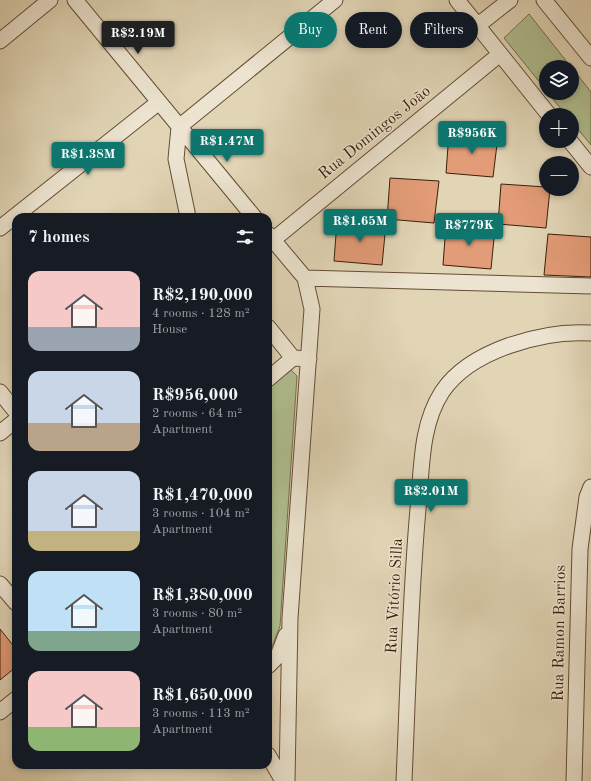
<!DOCTYPE html>
<meta charset="utf-8">
<style>
:root{--surface:#171b24;--page:#242831;--text:#f1f3f6;--muted:#9ea1a6;--accent:#0f766e}
body{margin:0;font-family:"Old Standard TT",serif;background:var(--page);color:var(--text);height:100vh;display:flex;flex-direction:column;font-size:15px;white-space:nowrap}
*{box-sizing:border-box;margin:0}
p{font-size:13px;color:var(--muted)}
.icon{flex:none;width:22px;height:22px;fill:none;stroke:currentColor;stroke-width:2;stroke-linecap:round;stroke-linejoin:round}
.map{position:relative;flex:1;overflow:hidden}
.details{position:absolute;left:12px;top:213px;width:260px;height:556px;display:flex;flex-direction:column;background:var(--surface);border-radius:12px;box-shadow:0 2px 6px #0003}
.details>*{flex:none}
.top-card{position:absolute;left:284px;top:12px;width:247px;height:36px;display:flex;gap:8px}
.fabs{position:absolute;left:539px;top:60px;display:grid;gap:8px}
.fabs a{display:grid;place-items:center;width:40px;height:40px;border-radius:50%;background:var(--surface);box-shadow:0 2px 6px #0003;font-size:20px}
.price{position:absolute;translate:-50% -34px;padding:0 9px;border-radius:4px;background:var(--accent);color:#fff;font-size:13px;line-height:26px;filter:drop-shadow(0 1px 2px #0008)}
.price::after{content:'';position:absolute;left:50%;top:24px;width:12px;height:9px;margin-left:-6px;background:inherit;clip-path:polygon(0 0,100% 0,50% 100%)}
.price.selected{background:#222;color:#fff}
ul{padding:0;list-style:none}
li{display:flex;align-items:center;gap:12px;height:100px;padding:0 16px}
li span{display:grid;place-items:center;flex:none;width:112px;height:80px;border-radius:12px;color:#555}
li>.icon{margin-inline-start:auto}
span .icon{width:48px;height:48px;fill:#fffc;stroke-width:1}
li b{font-size:17px}
h2{display:flex;justify-content:space-between;align-items:center;height:48px;padding:0 16px;font-size:17px}
.chip{padding:0 14px;border-radius:18px;background:var(--surface);box-shadow:0 2px 6px #0003;font-size:14px;line-height:36px}
.chip.selected{background:var(--accent);color:#fff}
.map>svg:first-child{display:block}
.green{fill:#b0be90;stroke:#766e4d}
.building{fill:#e29c77;stroke:#3c1f0a}
.lines{fill:none;stroke-linecap:round;stroke-linejoin:round}
.minor-casing{stroke:#654c35;stroke-width:17}
.minor{stroke:#ece4d0;stroke-width:15}
.labels{text-anchor:middle;dominant-baseline:central;stroke-width:3;stroke-linejoin:round;paint-order:stroke}
.street-label{font-size:16px;fill:#3c1f0a;stroke:#ece4d0}
</style>
<div class="map">
<svg width="591" height="781" viewBox="0 0 591 781">
<rect width="100%" height="100%" fill="#e1d5b6"/>
<filter id="stains"><feTurbulence type="fractalNoise" baseFrequency=".005" numOctaves="4"/><feColorMatrix values="0 0 0 0 .2 0 0 0 0 .09 0 0 0 0 .02 0 0 0 .5 -.17"/></filter>
<radialGradient id="worn" r=".72"><stop offset=".6" stop-color="#630" stop-opacity="0"/><stop offset="1" stop-color="#630" stop-opacity=".3"/></radialGradient>
<path class="green" d="M 529,14 L 571,67 L 546,67 L 546,90 L 504,38 Z
M 572,68 L 591,92 L 591,145 L 572,122 L 572,115 L 566,115 L 548,93 L 572,93 Z
M 291,370 L 297,376 L 280,626 L 271,649 L 268,652 L 268,388 Z"/>
<path class="building" d="M 449,133 L 498,136 L 493,177 L 446,173 Z
M 390,178 L 439,181 L 434,223 L 387,219 Z
M 501,184 L 546,187 L 546,189 L 550,189 L 546,228 L 498,224 Z
M 337,221 L 386,224 L 382,265 L 334,261 Z
M 446,225 L 495,228 L 491,269 L 443,265 Z
M 548,234 L 591,237 L 591,277 L 544,275 Z
M 0,629 L 16,649 L 16,667 L 0,680 Z"/>
<g class="lines">
<g class="minor-casing">
<path id="minor" d="M 75,0 L 254,217
M 457,0 L 549,115
M 544,0 L 591,58
M 477,26 L 510,0
M 0,41 L 50,0
M 570,141 L 591,167
M 188,217 L 176,159 L 179,127 L 335,0
M 0,228 L 159,102
M 268,234 L 305,278 L 312,309 L 290,618 L 287,781
M 273,240 L 500,54
M 305,278 L 591,286
M 268,327 L 293,358
M 268,379 L 293,358 L 309,359
M 0,392 L 16,412
M 0,433 L 16,420
M 0,584 L 16,603
M 268,666 L 278,656 L 286,635
M 0,712 L 16,699
M 268,755 L 283,781
M 404,781 C 408,690 410,599 418,509 C 422,470 420,426 442,392 C 470,350 543,330 591,333
M 574,781 L 580,549 L 587,497 L 591,487"/>
</g>
<use href="#minor" class="minor"/>
</g>
<g class="labels">
<g class="street-label">
<text transform="translate(375 133) rotate(-39)">Rua Domingos João</text>
<text transform="translate(395 596) rotate(-87)">Rua Vitório Silla</text>
<text transform="translate(560 633) rotate(-89)">Rua Ramon Barrios</text>
</g>
</g>
<rect width="100%" height="100%" filter="url(#stains)"/>
<rect width="100%" height="100%" fill="url(#worn)"/>
</svg>
<div class="fabs">
<a><svg class="icon" aria-label="layers" viewBox="0 0 24 24"><path d="M12 4l9 5-9 5-9-5zM3 14l9 5 9-5"/></svg></a>
<a>+</a>
<a>−</a>
</div>
<b class="price selected" style="left:138px;top:55px">R$2.19M</b>
<b class="price" style="left:472px;top:155px">R$956K</b>
<b class="price" style="left:227px;top:163px">R$1.47M</b>
<b class="price" style="left:88px;top:176px">R$1.38M</b>
<b class="price" style="left:360px;top:243px">R$1.65M</b>
<b class="price" style="left:469px;top:247px">R$779K</b>
<b class="price" style="left:431px;top:513px">R$2.01M</b>
<div class="top-card">
<a class="chip selected">Buy</a>
<a class="chip">Rent</a>
<a class="chip">Filters</a>
</div>
<section class="details">
<h2>7 homes<svg class="icon" aria-label="filters" viewBox="0 0 24 24"><path d="M4 7h16M4 17h16"/><circle cx="9" cy="7" r="2"/><circle cx="15" cy="17" r="2"/></svg></h2>
<ul>
<li><span style="background:linear-gradient(#f6c9c9 70%,#9aa5b1 0)"><svg class="icon" aria-label="home" viewBox="0 0 24 24"><path d="M3 11l9-7 9 7M6 9v11h12V9"/></svg></span><div><b>R$2,190,000</b><p>4 rooms · 128 m²</p><p>House</p></div></li>
<li><span style="background:linear-gradient(#c9d6e8 65%,#b9a48a 0)"><svg class="icon" aria-label="home" viewBox="0 0 24 24"><path d="M3 11l9-7 9 7M6 9v11h12V9"/></svg></span><div><b>R$956,000</b><p>2 rooms · 64 m²</p><p>Apartment</p></div></li>
<li><span style="background:linear-gradient(#c9d6e8 75%,#c2b280 0)"><svg class="icon" aria-label="home" viewBox="0 0 24 24"><path d="M3 11l9-7 9 7M6 9v11h12V9"/></svg></span><div><b>R$1,470,000</b><p>3 rooms · 104 m²</p><p>Apartment</p></div></li>
<li><span style="background:linear-gradient(#bfe0f5 75%,#7fa58c 0)"><svg class="icon" aria-label="home" viewBox="0 0 24 24"><path d="M3 11l9-7 9 7M6 9v11h12V9"/></svg></span><div><b>R$1,380,000</b><p>3 rooms · 80 m²</p><p>Apartment</p></div></li>
<li><span style="background:linear-gradient(#f6c9c9 70%,#8fb573 0)"><svg class="icon" aria-label="home" viewBox="0 0 24 24"><path d="M3 11l9-7 9 7M6 9v11h12V9"/></svg></span><div><b>R$1,650,000</b><p>3 rooms · 113 m²</p><p>Apartment</p></div></li>
</ul>
</section>
</div>
